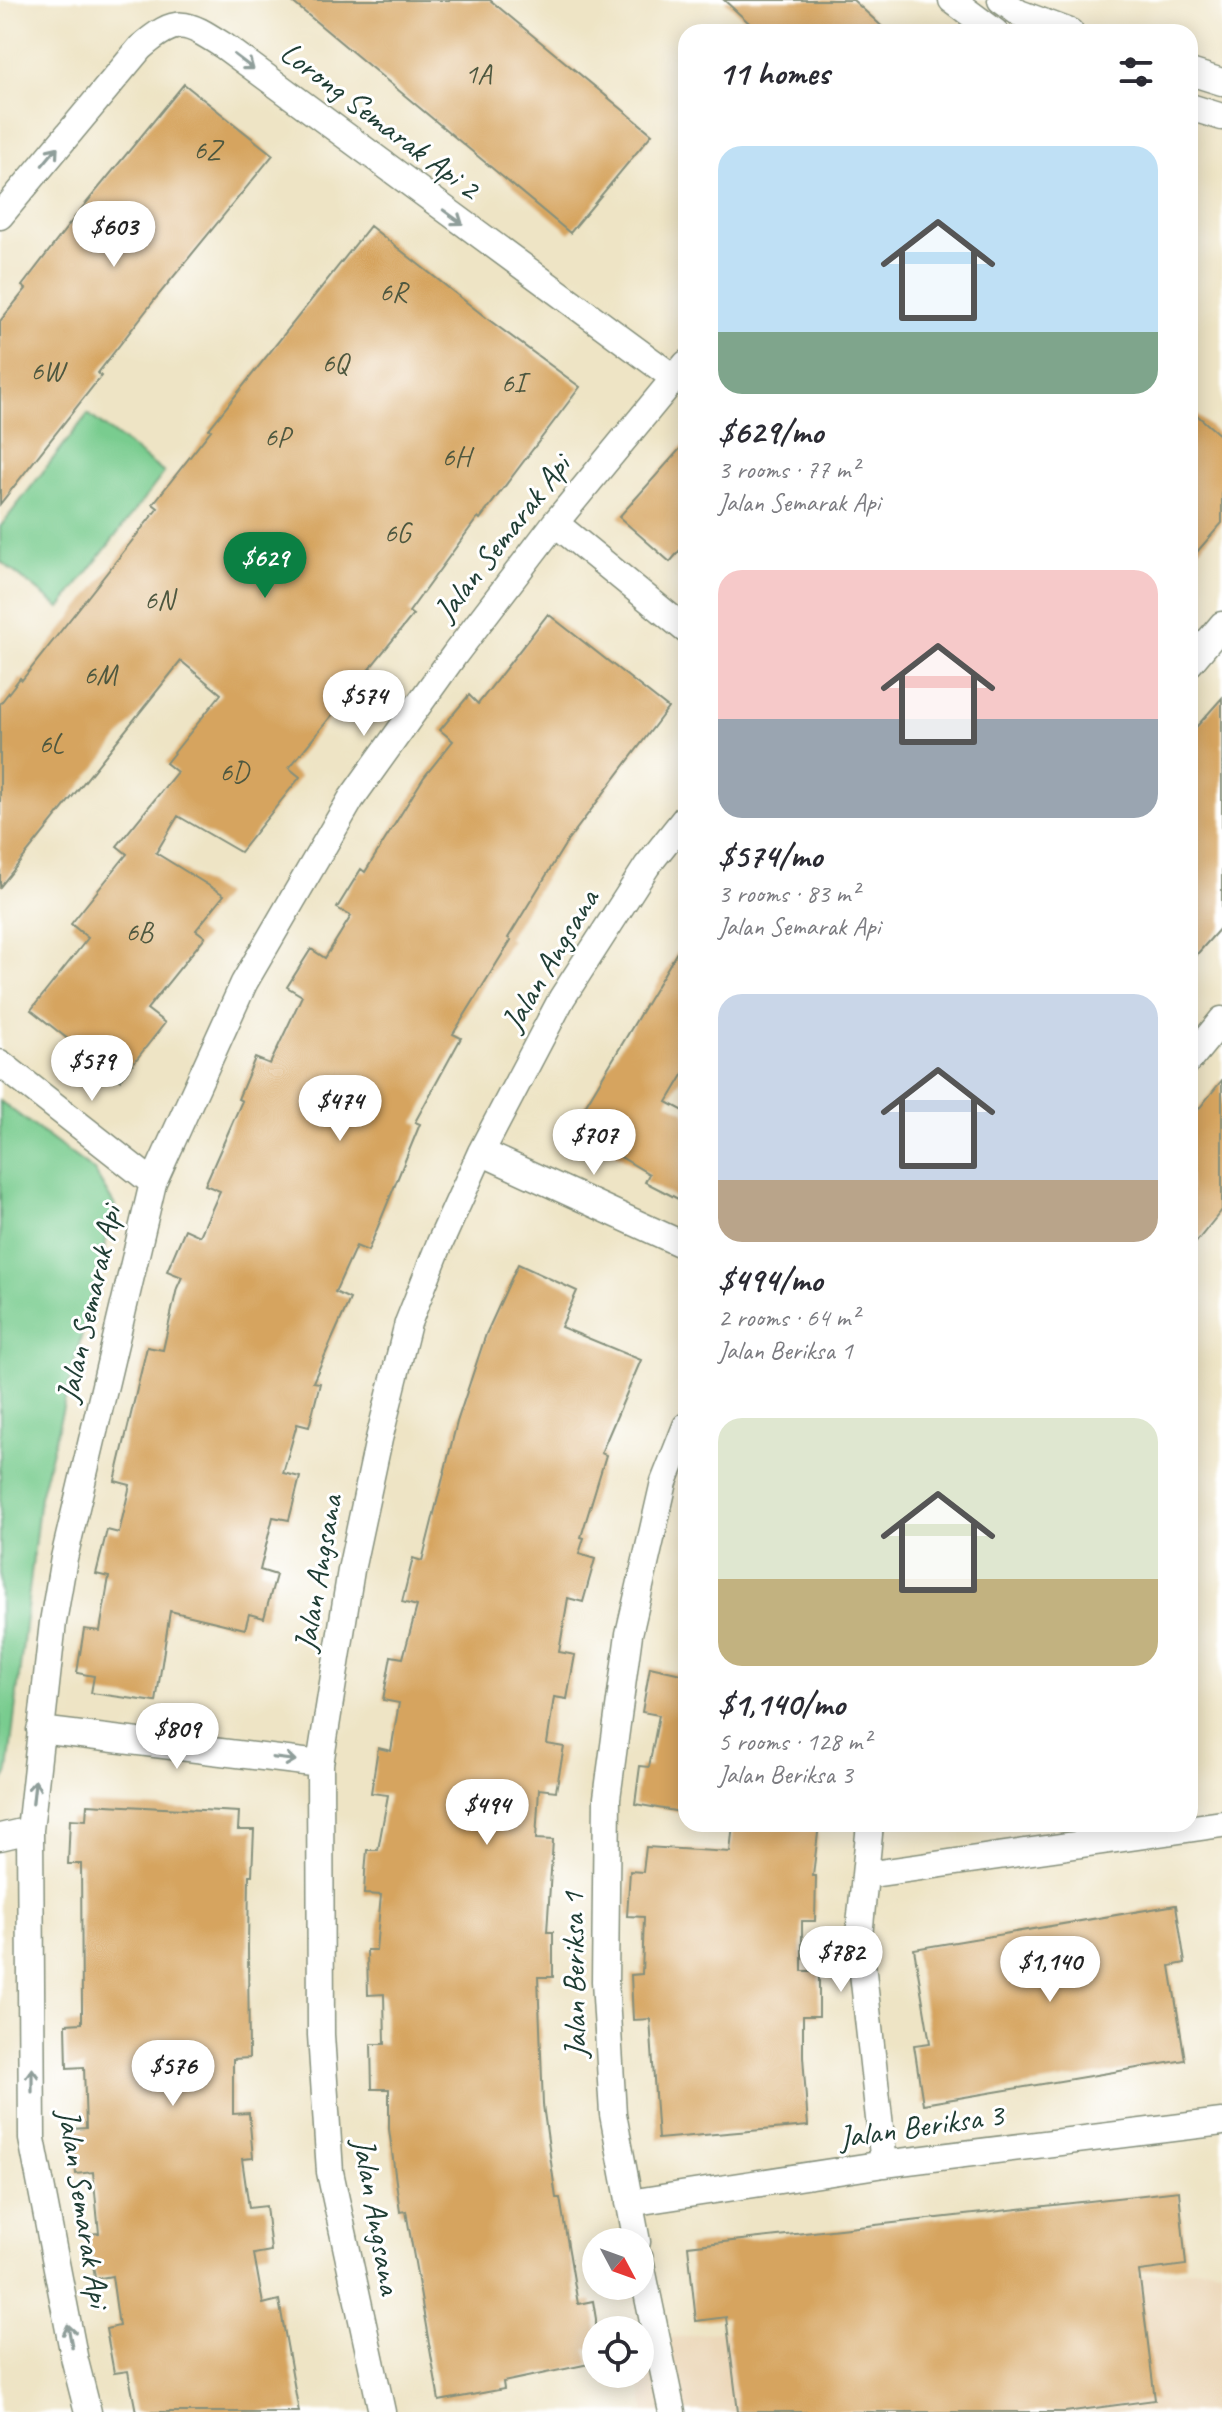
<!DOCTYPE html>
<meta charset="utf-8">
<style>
:root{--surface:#fff;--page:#f2f2f3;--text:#2b2b33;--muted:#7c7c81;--accent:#0b8043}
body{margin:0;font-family:Caveat,sans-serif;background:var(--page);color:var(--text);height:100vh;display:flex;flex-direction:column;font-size:30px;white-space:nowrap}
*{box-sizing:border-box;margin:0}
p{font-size:26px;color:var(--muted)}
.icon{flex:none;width:44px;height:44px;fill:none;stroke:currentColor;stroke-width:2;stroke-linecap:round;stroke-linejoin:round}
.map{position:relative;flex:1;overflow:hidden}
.sheet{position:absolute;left:678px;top:24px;width:520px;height:1808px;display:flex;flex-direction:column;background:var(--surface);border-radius:24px;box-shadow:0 4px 20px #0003}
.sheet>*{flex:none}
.needle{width:52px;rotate:131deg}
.controls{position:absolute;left:582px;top:2228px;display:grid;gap:16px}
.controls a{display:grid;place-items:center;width:72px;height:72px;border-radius:50%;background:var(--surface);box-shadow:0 4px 20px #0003;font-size:40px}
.price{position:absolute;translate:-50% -68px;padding:0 18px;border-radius:28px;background:#fff;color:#222;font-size:26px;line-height:52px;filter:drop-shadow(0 2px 4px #0008)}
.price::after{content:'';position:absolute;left:50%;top:48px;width:24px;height:18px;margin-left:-12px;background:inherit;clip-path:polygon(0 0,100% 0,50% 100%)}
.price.active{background:var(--accent);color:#fff}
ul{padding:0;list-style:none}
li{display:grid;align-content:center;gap:16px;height:424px;padding:0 40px}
li span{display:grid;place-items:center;height:248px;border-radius:24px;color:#555}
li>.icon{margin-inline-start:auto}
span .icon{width:144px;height:144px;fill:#fffc;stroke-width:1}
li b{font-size:34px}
h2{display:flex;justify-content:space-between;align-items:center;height:96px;padding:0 40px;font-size:34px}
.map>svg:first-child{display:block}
.built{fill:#ecd8ba}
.green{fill:#79cc8f;stroke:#4c8462;stroke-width:2}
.building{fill:#d6a45f}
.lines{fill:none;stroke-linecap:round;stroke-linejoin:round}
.street-casing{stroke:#86907c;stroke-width:29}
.street{stroke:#fff;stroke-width:26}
.oneway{stroke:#8f9e9a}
.labels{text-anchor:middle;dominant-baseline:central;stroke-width:6;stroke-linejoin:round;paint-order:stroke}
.number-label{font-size:28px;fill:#4d573f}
.street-label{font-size:32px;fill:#1f3d34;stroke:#fff}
</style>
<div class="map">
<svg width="1222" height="2412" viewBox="0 0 1222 2412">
<rect width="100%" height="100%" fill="#fff"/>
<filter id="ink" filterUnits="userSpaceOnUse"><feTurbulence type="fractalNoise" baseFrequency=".0125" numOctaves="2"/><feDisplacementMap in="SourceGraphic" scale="16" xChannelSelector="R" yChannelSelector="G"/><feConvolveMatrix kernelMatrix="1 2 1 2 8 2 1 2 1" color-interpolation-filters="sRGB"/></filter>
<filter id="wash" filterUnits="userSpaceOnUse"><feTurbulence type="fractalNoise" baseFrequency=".006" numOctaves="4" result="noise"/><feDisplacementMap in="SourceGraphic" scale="32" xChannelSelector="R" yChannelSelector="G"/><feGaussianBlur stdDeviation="1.8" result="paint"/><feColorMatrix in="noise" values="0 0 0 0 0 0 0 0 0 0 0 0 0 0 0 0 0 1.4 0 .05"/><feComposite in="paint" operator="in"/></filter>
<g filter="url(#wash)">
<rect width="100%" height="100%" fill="#eee4c5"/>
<path class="built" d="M 1208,2267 L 1222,2269 L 1222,2412 L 645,2412 L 638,2374 L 640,2342 Z"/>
<path class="green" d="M 88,414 L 164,473 L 60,608 L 0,561 L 0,527 Z
M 0,1101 L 94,1171 L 115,1206 L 40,1497 L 8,1771 L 0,1789 Z"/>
<g id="blocks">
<path class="building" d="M 290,0 L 490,0 L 652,134 L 570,233 Z
M 724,0 L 853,0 L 888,32 L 759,32 Z
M 184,84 L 273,155 L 156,298 L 98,373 L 101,376 L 0,504 L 0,321 L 26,289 L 22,286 L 78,213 Z
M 370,226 L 489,320 L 580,387 L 480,519 L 478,517 L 409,612 L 413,615 L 289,768 L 300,777 L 240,852 L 178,816 L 156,853 L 224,895 L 196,930 L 205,937 L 147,1009 L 165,1023 L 120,1080 L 31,1010 L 88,938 L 71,924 L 127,854 L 117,846 L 177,772 L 166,763 L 221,694 L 181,661 L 0,887 L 0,704 L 20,678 L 22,680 L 158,508 L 153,504 L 211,430 L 209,429 Z
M 1190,409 L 1222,437 L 1222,523 L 1190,560 Z
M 686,442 L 686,543 L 670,562 L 619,517 Z
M 548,614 L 668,708 L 566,843 L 508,938 L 511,940 L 453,1034 L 461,1038 L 415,1122 L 420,1124 L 368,1251 L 356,1246 L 335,1292 L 350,1299 L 313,1382 L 320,1383 L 309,1427 L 297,1424 L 283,1473 L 300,1477 L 289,1520 L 273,1517 L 260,1570 L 276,1575 L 264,1618 L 249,1614 L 245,1629 L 170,1611 L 156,1702 L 91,1693 L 94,1676 L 77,1673 L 84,1629 L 100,1631 L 109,1577 L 96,1574 L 107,1530 L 119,1533 L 130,1485 L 115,1481 L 147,1347 L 163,1350 L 177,1288 L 182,1277 L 167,1271 L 185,1229 L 200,1236 L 220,1191 L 205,1185 L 242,1101 L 238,1099 L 255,1058 L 270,1064 L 302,996 L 287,987 L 311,949 L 325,958 L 351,916 L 337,908 L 361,869 L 365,872 L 424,777 L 453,741 L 440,730 L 469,695 L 478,704 Z
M 1222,698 L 1222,926 L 1190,962 L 1190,734 Z
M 686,937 L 686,1070 L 667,1102 L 686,1112 L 686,1203 L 645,1182 L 649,1174 L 572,1128 Z
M 1222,1080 L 1222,1210 L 1190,1250 L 1190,1120 Z
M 518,1264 L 577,1291 L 561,1327 L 641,1360 L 601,1453 L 606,1455 L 581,1537 L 584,1538 L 579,1554 L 595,1559 L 583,1602 L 568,1598 L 559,1652 L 575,1655 L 567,1699 L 554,1697 L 547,1744 L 564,1747 L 556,1791 L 539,1789 L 536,1839 L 553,1840 L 547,1932 L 553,1932 L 553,1977 L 538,1977 L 543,2105 L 556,2198 L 560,2198 L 578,2304 L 593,2301 L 596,2319 L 596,2347 L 586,2349 L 589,2364 L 503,2382 L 504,2389 L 439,2401 L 406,2211 L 400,2212 L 389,2129 L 389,2089 L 372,2089 L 371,2044 L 385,2044 L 384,1994 L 368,1995 L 367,1950 L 376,1950 L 381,1895 L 364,1894 L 365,1872 L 367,1850 L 378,1850 L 388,1795 L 371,1793 L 378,1748 L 391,1751 L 399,1703 L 383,1700 L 391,1656 L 403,1658 L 417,1606 L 402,1602 L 413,1558 L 422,1561 L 457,1422 L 486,1334 Z
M 650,1667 L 686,1675 L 686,1813 L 635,1804 L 640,1766 L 649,1767 L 659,1715 L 642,1712 Z
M 87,1804 L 239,1812 L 238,1830 L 254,1830 L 252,1875 L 249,1875 L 248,1947 L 249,2058 L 233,2059 L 233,2114 L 249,2113 L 253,2158 L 242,2159 L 249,2208 L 266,2206 L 271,2251 L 254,2254 L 263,2304 L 279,2300 L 299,2412 L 136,2412 L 128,2371 L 114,2373 L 106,2329 L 119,2326 L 112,2276 L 95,2279 L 89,2234 L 99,2233 L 93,2172 L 76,2174 L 74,2152 L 72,2129 L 86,2128 L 84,2067 L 67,2068 L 66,2024 L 82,2023 L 82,2007 L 81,1864 L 68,1864 L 70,1819 L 86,1820 Z
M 733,1824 L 819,1824 L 813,1876 L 816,1876 L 815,1921 L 802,1921 L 802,1971 L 819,1971 L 819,2016 L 803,2016 L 803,2056 L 808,2126 L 658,2139 L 650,2019 L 633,2020 L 631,1975 L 642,1974 L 644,1917 L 627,1916 L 630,1871 L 643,1872 L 646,1847 L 730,1852 Z
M 1176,1905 L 1185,1963 L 1170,1966 L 1185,2060 L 923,2104 L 914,2045 L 930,2043 L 914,1949 Z
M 1179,2191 L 1186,2265 L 1139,2271 L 1155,2400 L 1065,2412 L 738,2412 L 726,2317 L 696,2321 L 688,2246 Z"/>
</g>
</g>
<g filter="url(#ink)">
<use href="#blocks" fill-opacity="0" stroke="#86907c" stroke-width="2"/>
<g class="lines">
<g class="street-casing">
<path id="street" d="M 952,0 L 995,32
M 1001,0 L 1019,13 L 1070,32
M 1190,72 L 1222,82
M 1190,107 L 1222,117
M 0,216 L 140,48 C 177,16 185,21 224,46 L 674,378
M 555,523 L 686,630
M 1190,663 L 1222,625
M 1190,1059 L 1222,1020
M 0,1063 L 153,1183
M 481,1152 L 686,1246
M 40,1730 L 320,1764
M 870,1824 L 859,1936 L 884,2164
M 0,1837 L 30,1830
M 865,1875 L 1222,1824
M 629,2203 L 884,2164 L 1222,2122
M 637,2242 L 613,2114 L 605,1981 L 607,1798 L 629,1634 L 664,1482 L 686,1426
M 640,2259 L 672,2412
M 88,2412 L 75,2361 L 32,2139 L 30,1830 L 53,1622 L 64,1558 L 153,1183 L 244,983 L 351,799 L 455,654 L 555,523 L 686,364
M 382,2412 L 330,2172 L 321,2035 L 320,1764 L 351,1570 L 379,1439 L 408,1323 L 439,1245 L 481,1152 L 562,998 L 647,866 L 686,817"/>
</g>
<use href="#street" class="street"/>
</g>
<defs><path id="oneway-shaft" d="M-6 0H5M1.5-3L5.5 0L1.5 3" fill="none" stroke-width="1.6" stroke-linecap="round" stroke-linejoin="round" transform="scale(2)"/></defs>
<g class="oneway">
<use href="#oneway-shaft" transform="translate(244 62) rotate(37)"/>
<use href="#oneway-shaft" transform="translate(50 156) rotate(-50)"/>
<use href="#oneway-shaft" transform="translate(453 217) rotate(36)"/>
<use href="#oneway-shaft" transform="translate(284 1759) rotate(7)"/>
<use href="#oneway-shaft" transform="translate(34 1792) rotate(-84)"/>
<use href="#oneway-shaft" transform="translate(32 2080) rotate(-90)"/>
<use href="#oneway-shaft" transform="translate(70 2336) rotate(-101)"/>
</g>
</g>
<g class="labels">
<g class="number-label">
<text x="478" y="73">1A</text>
<text x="207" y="149">6Z</text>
<text x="393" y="291">6R</text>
<text x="335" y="362">6Q</text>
<text x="47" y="370">6W</text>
<text x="513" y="382">6I</text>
<text x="277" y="436">6P</text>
<text x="456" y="456">6H</text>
<text x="397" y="532">6G</text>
<text x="159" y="599">6N</text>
<text x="100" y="674">6M</text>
<text x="51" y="743">6L</text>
<text x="234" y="771">6D</text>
<text x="139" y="931">6B</text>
</g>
<g class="street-label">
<text transform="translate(380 120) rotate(37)">Lorong Semarak Api 2</text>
<text transform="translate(502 538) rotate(-52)">Jalan Semarak Api</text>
<text transform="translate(550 960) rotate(-59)">Jalan Angsana</text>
<text transform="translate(89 1304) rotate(-77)">Jalan Semarak Api</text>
<text transform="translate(318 1573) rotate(-80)">Jalan Angsana</text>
<text transform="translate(574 1975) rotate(-91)">Jalan Beriksa 1</text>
<text transform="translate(921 2126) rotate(-8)">Jalan Beriksa 3</text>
<text transform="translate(84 2208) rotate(81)">Jalan Semarak Api</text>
<text transform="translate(377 2216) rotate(80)">Jalan Angsana</text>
</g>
</g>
</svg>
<div class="controls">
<a><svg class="needle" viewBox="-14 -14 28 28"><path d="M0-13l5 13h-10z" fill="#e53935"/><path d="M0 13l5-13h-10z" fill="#7c7c81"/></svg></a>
<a><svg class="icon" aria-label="locate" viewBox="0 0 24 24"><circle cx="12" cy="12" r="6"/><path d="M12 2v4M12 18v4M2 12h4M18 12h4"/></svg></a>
</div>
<b class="price" style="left:114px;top:269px">$603</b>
<b class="price active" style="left:265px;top:600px">$629</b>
<b class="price" style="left:364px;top:738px">$574</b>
<b class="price" style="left:92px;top:1103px">$579</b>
<b class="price" style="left:340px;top:1143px">$474</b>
<b class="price" style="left:594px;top:1177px">$707</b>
<b class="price" style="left:177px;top:1771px">$809</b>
<b class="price" style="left:487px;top:1847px">$494</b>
<b class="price" style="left:841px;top:1994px">$782</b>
<b class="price" style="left:1050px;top:2004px">$1,140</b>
<b class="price" style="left:173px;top:2108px">$576</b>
<section class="sheet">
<h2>11 homes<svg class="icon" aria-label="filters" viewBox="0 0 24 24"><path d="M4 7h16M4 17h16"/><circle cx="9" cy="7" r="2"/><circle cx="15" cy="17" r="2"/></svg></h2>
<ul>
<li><span style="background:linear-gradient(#bfe0f5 75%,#7fa58c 0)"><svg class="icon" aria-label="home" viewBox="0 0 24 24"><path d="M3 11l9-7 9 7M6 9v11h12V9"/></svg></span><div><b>$629/mo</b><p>3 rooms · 77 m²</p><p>Jalan Semarak Api</p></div></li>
<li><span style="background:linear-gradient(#f6c9c9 60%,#9aa5b1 0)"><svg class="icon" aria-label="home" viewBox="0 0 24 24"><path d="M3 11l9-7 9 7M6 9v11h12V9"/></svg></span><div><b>$574/mo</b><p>3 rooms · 83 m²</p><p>Jalan Semarak Api</p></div></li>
<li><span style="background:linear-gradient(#c9d6e8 75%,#b9a48a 0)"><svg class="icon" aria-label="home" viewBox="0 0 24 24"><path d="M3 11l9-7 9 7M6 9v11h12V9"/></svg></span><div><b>$494/mo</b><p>2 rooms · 64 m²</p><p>Jalan Beriksa 1</p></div></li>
<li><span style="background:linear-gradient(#dfe7d0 65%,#c2b280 0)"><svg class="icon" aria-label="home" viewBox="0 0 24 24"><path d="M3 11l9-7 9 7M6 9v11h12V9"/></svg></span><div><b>$1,140/mo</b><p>5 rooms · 128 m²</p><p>Jalan Beriksa 3</p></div></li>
</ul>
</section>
</div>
